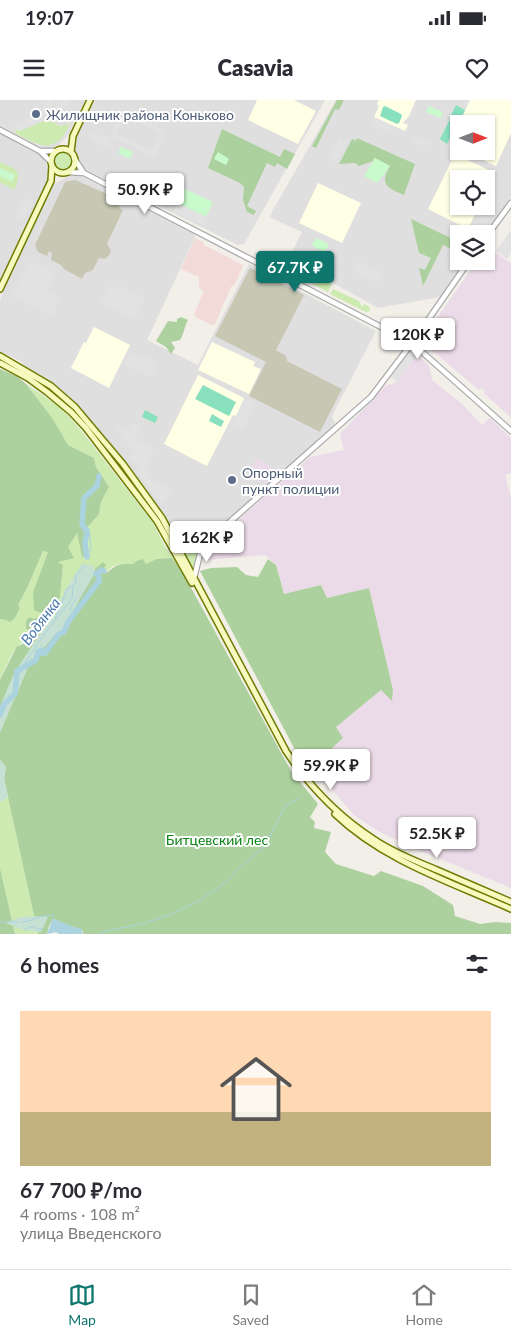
<!DOCTYPE html>
<meta charset="utf-8">
<style>
:root{--surface:#fff;--page:#f2f2f3;--text:#2b2b33;--muted:#7c7c81;--line:#e1e1e2;--accent:#0f766e}
body{margin:0;font-family:Lato,sans-serif;background:var(--page);color:var(--text);height:100vh;display:flex;flex-direction:column;font-size:19px;white-space:nowrap}
*{box-sizing:border-box;margin:0}
p{font-size:16px;color:var(--muted)}
.icon{flex:none;width:28px;height:28px;fill:none;stroke:currentColor;stroke-width:2;stroke-linecap:round;stroke-linejoin:round}
.map{position:relative;height:834px;overflow:hidden}
.sheet{display:flex;flex-direction:column;background:var(--surface);flex:1}
.sheet>*{flex:none}
.needle{width:32px;rotate:90deg}
.buttons{position:absolute;left:450px;top:15px;display:grid;gap:10px}
.buttons a{display:grid;place-items:center;width:45px;height:45px;border-radius:0px;background:var(--surface);box-shadow:0 1px 4px #0004;font-size:25px}
.price{position:absolute;translate:-50% -42px;padding:0 11px;border-radius:5px;background:#fff;color:#222;font-size:16px;line-height:32px;filter:drop-shadow(0 1px 2px #0008)}
.price::after{content:'';position:absolute;left:50%;top:30px;width:15px;height:11px;margin-left:-8px;background:inherit;clip-path:polygon(0 0,100% 0,50% 100%)}
.price.selected{background:var(--accent);color:#fff}
ul{padding:0;list-style:none}
li{display:grid;align-content:center;gap:10px;height:265px;padding:0 20px}
li span{display:grid;place-items:center;height:155px;border-radius:0px;color:#555}
li>.icon{margin-inline-start:auto}
span .icon{width:90px;height:90px;fill:#fffc;stroke-width:1}
li b{font-size:21px}
h2{display:flex;justify-content:space-between;align-items:center;height:60px;padding:0 20px;font-size:21px}
.status{display:flex;justify-content:space-between;align-items:center;height:35px;padding:0 25px;background:var(--surface);direction:ltr}
.status svg{height:14px;fill:currentColor}
header{display:flex;justify-content:space-between;align-items:center;height:65px;padding:0 20px;background:var(--surface);font-size:22px;font-weight:800}
.tab-bar{display:flex;justify-content:space-around;align-items:center;height:70px;border-top:1px solid var(--line);background:var(--surface);font-size:14px;color:var(--muted)}
.tab-bar a{display:grid;justify-items:center;gap:2px}
.tab-bar .selected{color:var(--accent)}
.map>svg:first-child{display:block}
.residential{fill:#e0dfdf;fill-rule:evenodd}
.commercial{fill:#f2dad9}
.industrial{fill:#ebdbe8}
.education{fill:#ffffe5}
.construction{fill:#c7c7b4}
.grass{fill:#cdebb0}
.forest{fill:#add19e}
.wetland{fill:#c6e0d4}
.park{fill:#c8facc}
.pitch{fill:#88e0be}
.parking{fill:#e2e2e2;fill-rule:evenodd}
.water{fill:#aad3df}
.lines{fill:none;stroke-linecap:round;stroke-linejoin:round}
.stream{stroke:#aad3df;stroke-width:1}
.river{stroke:#aad3df;stroke-width:5.5}
.tertiary-casing{stroke:#a9a9a9;stroke-width:7}
.secondary-casing{stroke:#707d05;stroke-width:8}
.tertiary{stroke:#fff;stroke-width:4.5}
.secondary{stroke:#f7fabf;stroke-width:5}
.service-dot{fill:#5c6f8a;stroke:#fff;stroke-width:2}
.labels{text-anchor:middle;dominant-baseline:central;stroke-width:4;stroke-linejoin:round;paint-order:stroke}
.service-label{font-size:14px;fill:#4e5e75;stroke:#fff;text-anchor:start}
.park-label{font-size:14px;fill:#0c8416;stroke:#fff}
.water-label{font-size:15px;font-style:italic;fill:#4a7aab;stroke:#fff}
</style>
<div class="status"><b>19:07</b><svg viewBox="0 0 49 12"><path d="M0 12V9h3v3zM5 12V6h3v6zM10 12V3h3v9zM15 12V0h3v12zM26 1h20v11H26zM47 4h2v5h-2z"/></svg></div>
<header><svg class="icon" aria-label="menu" viewBox="0 0 24 24"><path d="M4 6h16M4 12h16M4 18h16"/></svg>Casavia<svg class="icon" aria-label="heart" viewBox="0 0 24 24"><path d="M12 20l-8-8c-3-5 5-10 8-4 3-6 11-1 8 4z"/></svg></header>
<div class="map">
<svg width="511" height="834" viewBox="0 0 511 834">
<rect width="100%" height="100%" fill="#f2efe9"/>
<path class="residential" d="M 0,0 L 85,0 L 69,34 L 59,45 L 49,49 L 39,46 L 0,26 Z
M 93,0 L 325,0 L 244,144 L 238,145 L 82,68 L 73,50 L 72,45 Z
M 336,0 L 511,0 L 511,97 L 485,134 L 459,134 L 459,161 L 465,161 L 440,197 L 378,208 L 335,184 L 288,160 L 302,132 L 269,117 ZM 459,24 L 486,24 L 486,51 L 459,51 ZM 459,79 L 486,79 L 486,106 L 459,106 Z
M 0,33 L 41,53 L 47,65 L 49,76 L 0,181 Z
M 70,75 L 83,77 L 196,135 L 147,240 L 198,265 L 249,164 L 376,231 L 332,316 L 336,326 L 201,443 L 195,446 L 189,448 L 179,444 L 156,404 L 79,306 L 67,295 L 24,266 L 22,262 L 0,251 L 0,201 L 3,191 L 54,84 Z"/>
<path class="commercial" d="M 195,138 L 203,142 L 204,145 L 243,165 L 235,184 L 231,187 L 214,226 L 197,218 L 194,214 L 204,191 L 199,188 L 199,177 L 181,169 Z"/>
<path class="industrial" d="M 489,148 L 511,163 L 511,318 L 484,293 L 485,291 L 482,289 L 483,287 L 479,290 L 421,241 L 477,161 L 486,161 L 486,149 Z
M 417,254 L 429,265 L 432,280 L 462,304 L 482,325 L 490,318 L 511,338 L 511,373 L 505,375 L 511,398 L 511,788 L 418,750 L 378,731 L 354,715 L 327,684 L 312,672 L 329,651 L 343,638 L 335,627 L 381,590 L 392,600 L 393,590 L 369,489 L 327,498 L 321,485 L 284,494 L 276,465 L 266,455 L 208,460 L 208,446 L 310,357 L 344,350 L 340,334 L 385,286 L 397,282 Z
M 257,358 L 275,370 L 265,383 L 248,372 Z"/>
<path class="education" d="M 257,0 L 294,0 L 316,11 L 298,44 L 248,20 Z
M 379,0 L 416,0 L 409,16 L 403,23 L 408,25 L 405,31 L 374,17 L 379,6 L 377,4 Z
M 470,0 L 511,0 L 511,33 L 496,66 L 463,51 L 486,51 L 486,24 L 459,24 Z
M 459,24 L 459,49 L 449,45 Z
M 455,54 L 495,73 L 486,91 L 486,79 L 459,79 L 459,106 L 479,106 L 468,129 L 428,109 Z
M 318,83 L 361,103 L 342,143 L 299,123 Z
M 94,227 L 130,245 L 109,288 L 71,268 L 84,242 L 86,243 Z
M 212,242 L 255,262 L 253,266 L 261,269 L 249,294 L 198,270 Z
M 198,275 L 244,298 L 236,316 L 233,315 L 207,366 L 164,344 Z"/>
<path class="construction" d="M 75,80 L 121,100 L 119,108 L 123,110 L 107,144 L 111,150 L 110,154 L 105,159 L 99,158 L 93,170 L 85,173 L 82,179 L 64,169 L 61,165 L 51,160 L 52,153 L 51,152 L 49,151 L 47,156 L 38,152 L 35,145 L 65,82 Z
M 250,168 L 304,195 L 276,250 L 286,256 L 287,261 L 342,289 L 320,332 L 249,296 L 266,262 L 215,236 Z"/>
<path class="grass" d="M 46,19 L 60,26 L 70,24 C 55,56 40,46 15,33 L 16,29 L 20,31 Z
M53 61a9 9 0 1 1 18 0a9 9 0 1 1-18 0Z
M 0,62 C 17,70 23,70 14,90 L 0,82 L 0,76 L 11,81 L 15,75 L 0,68 Z
M 296,165 L 332,184 L 328,192 L 292,173 Z
M 333,189 L 359,201 L 362,207 L 364,204 L 370,207 L 369,212 L 366,212 L 330,194 Z
M 26,284 L 60,307 L 80,329 L 153,423 L 165,447 L 183,472 L 172,458 L 156,459 L 146,464 L 119,464 L 113,466 L 105,473 L 104,468 L 95,469 L 66,524 L 52,517 L 60,497 L 63,465 L 57,462 L 77,432 L 82,457 L 85,430 L 99,414 L 101,402 L 109,387 L 96,367 L 94,358 L 68,345 L 53,319 Z
M 43,451 L 48,452 L 33,492 L 44,514 L 43,519 L 34,519 L 29,517 L 26,521 L 26,529 L 30,531 C 28,544 21,541 16,548 C 9,557 5,570 0,580 L 0,519 L 15,518 L 20,508 L 18,505 L 28,486 Z
M 185,451 L 195,452 L 198,454 L 193,468 L 191,468 L 182,453 Z
M 8,697 L 38,834 L 15,834 L 0,768 L 0,702 Z"/>
<path class="forest" d="M 337,0 L 344,0 L 339,10 L 335,9 L 316,48 L 312,46 Z
M 222,29 L 280,57 L 284,49 L 295,54 L 287,69 L 277,63 L 275,67 L 267,63 L 247,106 L 256,111 L 254,115 L 247,112 L 243,100 L 244,87 L 240,83 L 208,68 Z
M 357,38 L 415,64 L 404,95 C 387,88 379,84 390,66 L 374,58 L 373,61 L 359,66 L 355,63 L 339,64 L 352,39 L 356,41 Z
M 411,119 L 459,142 L 459,152 L 443,145 L 423,186 L 419,168 L 425,170 L 431,158 L 419,153 Z
M 181,217 L 188,220 C 184,227 184,234 180,240 L 171,242 L 175,248 L 171,254 L 166,247 L 156,241 L 168,221 L 177,222 L 177,219 Z
M 0,269 L 18,277 L 26,284 L 53,319 L 68,345 L 94,358 L 96,367 L 109,387 L 101,402 L 99,414 L 85,430 L 87,455 L 82,457 L 77,433 L 68,447 L 74,458 L 58,462 L 63,465 L 60,497 L 52,517 L 15,572 L 0,607 L 0,580 L 17,546 C 25,545 29,538 30,531 L 26,529 L 26,521 L 29,517 L 34,519 L 38,517 L 43,518 L 44,514 L 34,510 L 33,492 L 48,452 L 43,451 L 28,486 L 18,505 L 20,508 L 15,518 L 10,522 L 6,520 L 0,519 Z
M 172,458 L 183,473 L 291,671 L 318,704 L 310,717 L 315,722 L 314,728 L 331,732 L 325,752 L 336,764 L 374,776 L 381,771 L 423,786 L 453,805 L 455,816 L 480,824 L 495,822 L 511,823 L 511,834 L 83,834 L 82,829 L 70,827 L 53,819 L 49,826 L 47,834 L 38,834 L 4,679 L 6,667 L 0,660 L 0,632 L 28,567 L 55,534 L 62,532 L 95,469 L 103,462 L 106,465 L 104,468 L 106,473 C 119,464 115,464 133,464 L 137,461 L 143,459 L 146,464 L 156,459 Z
M 268,459 L 276,465 L 284,494 L 321,485 L 327,498 L 369,488 L 393,590 L 392,601 L 381,590 L 336,627 L 343,638 L 329,651 L 312,672 L 301,661 L 200,471 L 211,468 L 237,467 L 246,475 L 258,477 Z
M 0,768 L 15,834 L 0,834 Z"/>
<path class="wetland" d="M 82,464 L 94,466 L 94,475 L 68,518 L 62,532 L 55,534 L 28,567 L 0,632 L 0,607 L 15,572 L 52,517 L 54,518 L 64,492 Z
M 0,660 L 6,667 L 4,679 L 8,697 L 0,702 Z
M 44,816 L 48,817 L 41,832 L 23,830 L 6,823 L 20,817 Z"/>
<path class="park" d="M 429,6 L 443,12 L 441,18 L 426,12 Z
M 121,47 L 133,52 L 130,59 L 118,53 Z
M 218,52 L 229,59 L 226,65 L 214,59 Z
M 375,58 L 390,66 L 377,83 L 364,76 Z
M 0,68 L 15,75 L 12,82 L 0,76 Z
M 185,89 L 213,102 L 206,117 L 178,103 Z
M 316,138 L 329,144 L 325,152 L 312,146 Z"/>
<path class="pitch" d="M 456,5 L 465,10 L 459,23 L 449,19 Z
M 385,6 L 401,14 L 402,16 L 399,23 L 397,24 L 380,16 L 383,7 Z
M 449,21 L 456,23 L 456,25 L 447,44 L 440,39 Z
M 203,285 L 236,302 L 229,316 L 195,299 Z
M 145,310 L 158,317 L 155,323 L 142,317 Z
M 212,314 L 224,321 L 221,327 L 209,321 Z"/>
<path class="parking" d="M 47,0 L 54,0 L 44,21 L 20,31 L 16,29 L 14,25 L 40,14 Z
M 59,0 L 70,0 L 61,19 L 52,15 Z
M 123,11 L 166,31 L 155,57 L 111,36 ZM 124,16 L 160,32 L 152,50 L 116,34 Z
M 375,18 L 392,26 L 389,32 L 372,24 Z
M 93,32 L 111,39 L 109,44 L 114,46 L 113,50 L 90,40 Z
M 413,35 L 432,42 L 426,47 L 411,41 Z
M 340,38 L 347,42 L 336,63 L 329,59 Z
M 492,94 L 501,100 L 480,134 L 471,128 L 485,106 L 486,106 Z
M 26,97 L 33,101 L 23,121 L 16,118 Z
M 177,103 L 207,117 L 203,125 L 173,111 Z
M 511,130 L 511,153 L 507,159 L 496,151 Z
M 30,160 L 56,173 L 47,192 L 60,198 L 51,216 L 11,196 Z
M 358,161 L 383,173 L 378,184 L 353,171 Z
M 109,185 L 119,189 L 120,186 L 145,198 L 134,220 L 101,203 Z
M 410,250 L 417,254 L 397,282 L 391,277 Z
M 131,253 L 139,257 L 141,254 L 158,262 L 151,277 L 125,265 Z
M 245,298 L 255,303 L 243,329 L 232,324 Z
M 132,323 L 140,327 L 134,339 L 149,347 L 153,354 L 145,370 L 149,373 L 148,375 L 151,376 L 150,379 L 171,390 L 167,398 L 161,404 L 137,373 L 140,371 L 128,356 L 135,353 L 116,329 L 119,327 L 128,331 Z"/>
<path class="water" d="M 54,816 L 54,819 C 63,822 72,827 82,829 L 82,834 L 59,834 L 56,832 L 47,834 Z"/>
<g class="lines">
<path class="stream" d="M 82,424 L 89,429 L 91,448 L 87,457
M 74,514 L 70,509 L 76,499
M 55,519 L 66,492 L 68,488 L 73,486
M 21,568 L 48,529 L 72,499 L 73,486 L 76,483 L 75,476 L 84,465
M 0,822 L 19,822
M 23,822 C 34,821 44,813 54,816
M 25,830 L 32,826 L 38,829 L 42,829
M 100,834 L 106,831 L 142,824 L 169,815 L 199,801 L 229,780 L 241,766 L 260,751 L 266,744 L 286,705 L 298,699"/>
<path class="river" d="M 87,457 L 85,443 L 87,432 L 82,424 L 84,398 L 97,386 L 99,376
M 0,615 L 4,604 L 15,594 L 17,571 L 36,560 L 38,552 L 42,550 L 42,553 L 45,553 L 59,534 L 64,532 L 68,522 L 99,481 L 99,476 L 96,474 L 101,470 L 104,471"/>
<g class="tertiary-casing">
<path id="tertiary" d="M 0,30 L 40,51 L 51,62
M 40,51 L 56,51
M 74,58 L 83,72
M 67,72 L 84,73 L 412,243 L 511,331
M 486,137 L 511,103
M 173,438 L 189,449 L 198,447 L 207,442 L 371,297 L 412,243 L 469,161
M 194,478 L 200,454 L 206,443"/>
</g>
<g class="secondary-casing">
<path id="secondary" d="M51 61a12 12 0 1 1 24 0a12 12 0 1 1-24 0Z
M 71,52 L 73,36 L 90,0
M 0,189 L 51,81 L 52,65
M 0,256 L 51,286 L 75,307 L 123,364 L 162,418 L 286,651 C 309,686 339,717 375,740 C 394,753 416,761 437,770 C 462,781 486,791 511,802
M 0,263 L 28,278 L 47,292 L 71,312 L 86,328 L 157,421 L 192,483
M 335,714 C 384,761 451,782 511,809"/>
</g>
<use href="#tertiary" class="tertiary"/>
<use href="#secondary" class="secondary"/>
</g>
<g class="service-dot">
<circle cx="36" cy="14" r="5"/>
<circle cx="232" cy="380" r="5"/>
</g>
<g class="labels">
<g class="service-label">
<text x="46" y="14">Жилищник района Коньково</text>
<text x="242" y="372">Опорный<tspan x="242" dy="16">пункт полиции</tspan></text>
</g>
<g class="park-label">
<text x="217" y="739">Битцевский лес</text>
</g>
<g class="water-label">
<text transform="translate(40 521) rotate(-53)">Водянка</text>
</g>
</g>
</svg>
<div class="buttons">
<a><svg class="needle" viewBox="-14 -14 28 28"><path d="M0-13l5 13h-10z" fill="#e53935"/><path d="M0 13l5-13h-10z" fill="#7c7c81"/></svg></a>
<a><svg class="icon" aria-label="locate" viewBox="0 0 24 24"><circle cx="12" cy="12" r="6"/><path d="M12 2v4M12 18v4M2 12h4M18 12h4"/></svg></a>
<a><svg class="icon" aria-label="layers" viewBox="0 0 24 24"><path d="M12 4l9 5-9 5-9-5zM3 14l9 5 9-5"/></svg></a>
</div>
<b class="price" style="left:145px;top:115px">50.9K ₽</b>
<b class="price selected" style="left:295px;top:193px">67.7K ₽</b>
<b class="price" style="left:418px;top:260px">120K ₽</b>
<b class="price" style="left:207px;top:463px">162K ₽</b>
<b class="price" style="left:331px;top:691px">59.9K ₽</b>
<b class="price" style="left:437px;top:759px">52.5K ₽</b>
</div>
<section class="sheet">
<h2>6 homes<svg class="icon" aria-label="filters" viewBox="0 0 24 24"><path d="M4 7h16M4 17h16"/><circle cx="9" cy="7" r="2"/><circle cx="15" cy="17" r="2"/></svg></h2>
<ul>
<li><span style="background:linear-gradient(#ffd9b3 65%,#c2b280 0)"><svg class="icon" aria-label="home" viewBox="0 0 24 24"><path d="M3 11l9-7 9 7M6 9v11h12V9"/></svg></span><div><b>67 700 ₽/mo</b><p>4 rooms · 108 m²</p><p>улица Введенского</p></div></li>
</ul>
</section>
<nav class="tab-bar">
<a class="selected"><svg class="icon" aria-label="map" viewBox="0 0 24 24"><path d="M3 6l6-2 6 2 6-2v14l-6 2-6-2-6 2zM9 4v14M15 6v14"/></svg>Map</a>
<a><svg class="icon" aria-label="saved" viewBox="0 0 24 24"><path d="M7 4h10v16l-5-4-5 4z"/></svg>Saved</a>
<a><svg class="icon" aria-label="home" viewBox="0 0 24 24"><path d="M3 11l9-7 9 7M6 9v11h12V9"/></svg>Home</a>
</nav>
